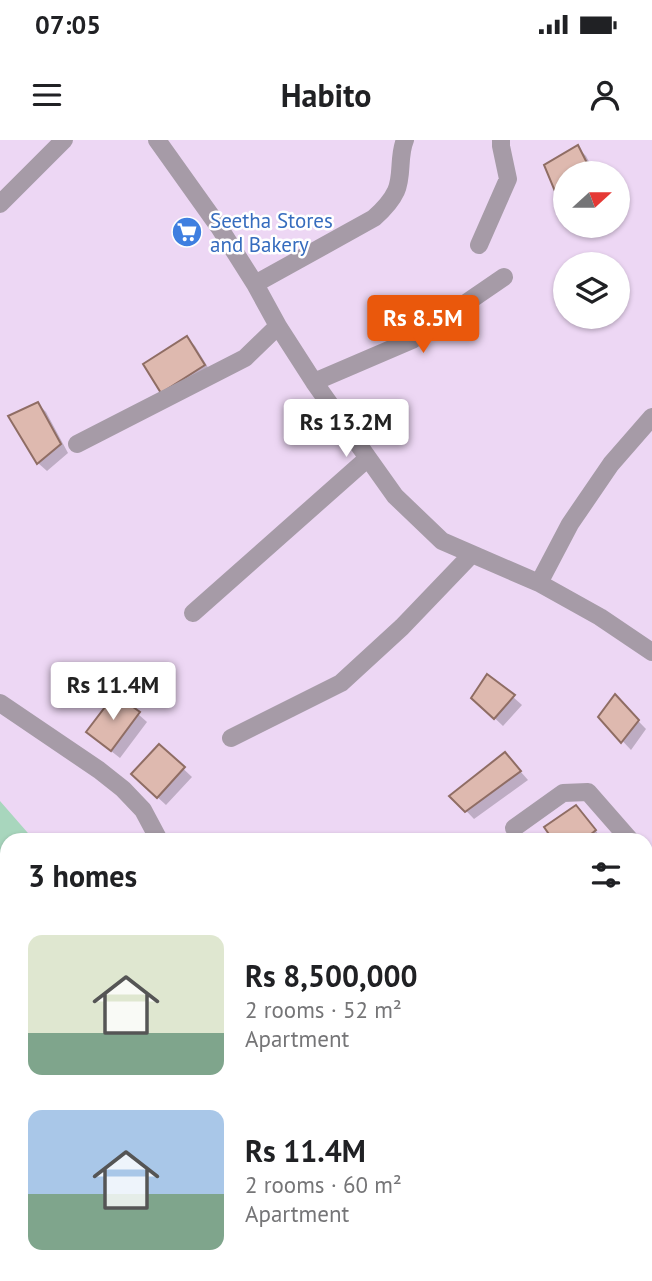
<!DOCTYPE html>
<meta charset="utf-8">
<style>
:root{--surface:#fff;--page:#f6f6f6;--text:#202124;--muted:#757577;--accent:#ea580c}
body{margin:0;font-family:"PT Sans",sans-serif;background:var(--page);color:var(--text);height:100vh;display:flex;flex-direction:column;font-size:26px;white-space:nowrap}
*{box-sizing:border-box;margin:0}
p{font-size:23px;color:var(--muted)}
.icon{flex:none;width:38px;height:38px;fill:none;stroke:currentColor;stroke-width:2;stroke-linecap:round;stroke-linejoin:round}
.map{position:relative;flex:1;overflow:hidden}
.sheet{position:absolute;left:0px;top:693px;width:653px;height:448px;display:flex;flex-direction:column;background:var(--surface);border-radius:21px 21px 0 0;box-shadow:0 2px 5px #0004}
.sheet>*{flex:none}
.needle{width:46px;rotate:69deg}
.buttons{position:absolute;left:553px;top:21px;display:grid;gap:14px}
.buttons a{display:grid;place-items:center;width:77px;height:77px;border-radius:50%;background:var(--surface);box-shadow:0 2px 5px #0004;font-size:35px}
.price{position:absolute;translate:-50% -60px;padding:0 16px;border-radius:7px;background:#fff;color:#222;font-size:23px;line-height:46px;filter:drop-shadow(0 2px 4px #0008)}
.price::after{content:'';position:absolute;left:50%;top:42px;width:21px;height:16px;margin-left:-10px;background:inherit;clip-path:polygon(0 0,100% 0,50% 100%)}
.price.active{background:var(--accent);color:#fff}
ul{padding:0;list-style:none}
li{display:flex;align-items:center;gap:21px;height:175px;padding:0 28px}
li span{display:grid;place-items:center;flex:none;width:196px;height:140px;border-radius:14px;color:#555}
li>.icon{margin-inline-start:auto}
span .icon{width:84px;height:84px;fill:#fffc;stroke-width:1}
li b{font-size:30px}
h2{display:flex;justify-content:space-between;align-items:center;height:84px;padding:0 28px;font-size:30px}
.status{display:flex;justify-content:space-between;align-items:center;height:49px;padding:0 35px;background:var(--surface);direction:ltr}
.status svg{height:19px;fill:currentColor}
header{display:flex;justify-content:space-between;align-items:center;height:91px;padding:0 28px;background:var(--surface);font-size:32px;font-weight:700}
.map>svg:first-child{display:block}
.green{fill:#a8d6bd}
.shadow{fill:#0003}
.building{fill:#deb9af;stroke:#8f6d64;stroke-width:2}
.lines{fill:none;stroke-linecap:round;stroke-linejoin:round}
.service{stroke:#a69ba7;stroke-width:10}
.minor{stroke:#a69ba7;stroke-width:18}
.labels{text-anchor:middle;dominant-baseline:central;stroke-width:5;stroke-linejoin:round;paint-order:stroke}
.shop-label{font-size:21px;fill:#366cbe;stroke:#fff;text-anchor:start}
</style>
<div class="status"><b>07:05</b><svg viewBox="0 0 49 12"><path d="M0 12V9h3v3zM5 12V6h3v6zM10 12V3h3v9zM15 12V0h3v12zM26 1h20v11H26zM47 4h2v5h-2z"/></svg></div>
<header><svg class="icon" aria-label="menu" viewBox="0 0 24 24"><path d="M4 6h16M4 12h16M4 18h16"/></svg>Habito<svg class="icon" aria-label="person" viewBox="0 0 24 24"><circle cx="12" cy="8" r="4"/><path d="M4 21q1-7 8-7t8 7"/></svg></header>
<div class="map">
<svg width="652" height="1141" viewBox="0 0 652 1141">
<rect width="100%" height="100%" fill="#edd7f4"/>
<path class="green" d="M 0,661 L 34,700 L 7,700 L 7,859 L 0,846 Z
M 142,1134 L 208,1134 L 193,1141 L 144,1141 Z"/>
<path class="shadow" d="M 578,8 L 586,16 L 595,33 L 565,33 L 565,65 L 561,60 L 547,26 Z
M 187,198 L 195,206 L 212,234 L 170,260 Z
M 38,264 L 46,272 L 68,313 L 47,331 L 38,323 Z
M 513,557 L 522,565 L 503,586 L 482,566 Z
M 615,557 L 646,589 L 631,610 L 600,577 Z
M 138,574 L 147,582 L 120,618 L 97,600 Z
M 159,606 L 192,637 L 166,665 L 142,643 Z
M 513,623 L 528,640 L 474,679 L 452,656 Z
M 584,676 L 603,700 L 555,700 Z
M 646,740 L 652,750 L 652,802 L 649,805 L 646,801 Z
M 0,1022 L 7,1031 L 7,1132 L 0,1125 Z
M 9,1134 L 30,1134 L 21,1141 L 16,1141 Z"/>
<path class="building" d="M 578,5 L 592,33 L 565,33 L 565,58 L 559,61 L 544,25 Z
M 187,196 L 205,225 L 161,253 L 143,224 Z
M 38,262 L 61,304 L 37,324 L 8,276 Z
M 487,534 L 515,555 L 494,579 L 471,558 Z
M 115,554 L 140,572 L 111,611 L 86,592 Z
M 615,554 L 639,580 L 621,603 L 598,577 Z
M 159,604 L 185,627 L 157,658 L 131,634 Z
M 505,612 L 521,631 L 465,672 L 449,656 Z
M 576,665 L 596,690 L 584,700 L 553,700 L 544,687 Z
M 652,750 L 652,785 L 646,792 L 646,755 Z
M 0,1023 L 7,1032 L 7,1124 L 1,1129 Z"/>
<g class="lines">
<path class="service" d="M 646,950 L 652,945
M 646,984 L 652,979
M 311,1134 L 315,1141
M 263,1141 L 277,1134
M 324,1141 L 338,1134"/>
<path class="minor" d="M 157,0 L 219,87 L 255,144 L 278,186 L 314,242 L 395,356 L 442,401 L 539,443 L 600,477 L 652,512
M 0,64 L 64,0
M 479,105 L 508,39 L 501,6 L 501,0
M 255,144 L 374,78 C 383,70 391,62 396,51 C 403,36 398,16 405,0
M 314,242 L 412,200 L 504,137
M 77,304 L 245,218 L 278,186
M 539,443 L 570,384 L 611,324 L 652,277
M 193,473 L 368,318
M 0,563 L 99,630 L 123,649 L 143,670 L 159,700
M 231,598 L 341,543 L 402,487 L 472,414
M 514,688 L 563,653 L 588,652 L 630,700
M 646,718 L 652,725
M 646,880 L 652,874"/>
</g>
<defs>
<g id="supermarket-disc" transform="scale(1.575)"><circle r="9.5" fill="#3f7fe0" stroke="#fff"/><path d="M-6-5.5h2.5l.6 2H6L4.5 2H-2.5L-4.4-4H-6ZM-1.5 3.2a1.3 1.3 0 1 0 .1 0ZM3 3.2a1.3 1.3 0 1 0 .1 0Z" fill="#fff"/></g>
</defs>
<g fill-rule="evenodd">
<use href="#supermarket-disc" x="187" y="92"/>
</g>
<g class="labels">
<g class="shop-label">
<text x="210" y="80">Seetha Stores<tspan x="210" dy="24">and Bakery</tspan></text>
</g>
</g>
</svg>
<div class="buttons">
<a><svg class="needle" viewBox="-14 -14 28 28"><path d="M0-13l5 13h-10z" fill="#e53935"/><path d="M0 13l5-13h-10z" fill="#757577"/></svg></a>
<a><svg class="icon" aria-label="layers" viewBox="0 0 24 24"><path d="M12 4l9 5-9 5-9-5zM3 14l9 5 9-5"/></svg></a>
</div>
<b class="price active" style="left:423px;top:215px">Rs 8.5M</b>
<b class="price" style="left:346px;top:319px">Rs 13.2M</b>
<b class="price" style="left:113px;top:582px">Rs 11.4M</b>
<section class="sheet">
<h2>3 homes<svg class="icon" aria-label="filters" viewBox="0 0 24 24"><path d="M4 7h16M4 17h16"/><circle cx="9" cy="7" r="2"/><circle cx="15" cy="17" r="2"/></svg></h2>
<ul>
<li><span style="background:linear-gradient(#dfe7d0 70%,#7fa58c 0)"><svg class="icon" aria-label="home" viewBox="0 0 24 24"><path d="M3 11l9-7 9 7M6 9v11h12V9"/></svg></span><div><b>Rs 8,500,000</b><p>2 rooms · 52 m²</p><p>Apartment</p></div></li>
<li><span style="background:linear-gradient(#a9c7e8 60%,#7fa58c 0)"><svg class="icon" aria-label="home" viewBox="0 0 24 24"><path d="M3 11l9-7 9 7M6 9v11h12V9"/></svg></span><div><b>Rs 11.4M</b><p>2 rooms · 60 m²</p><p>Apartment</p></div></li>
</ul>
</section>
</div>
